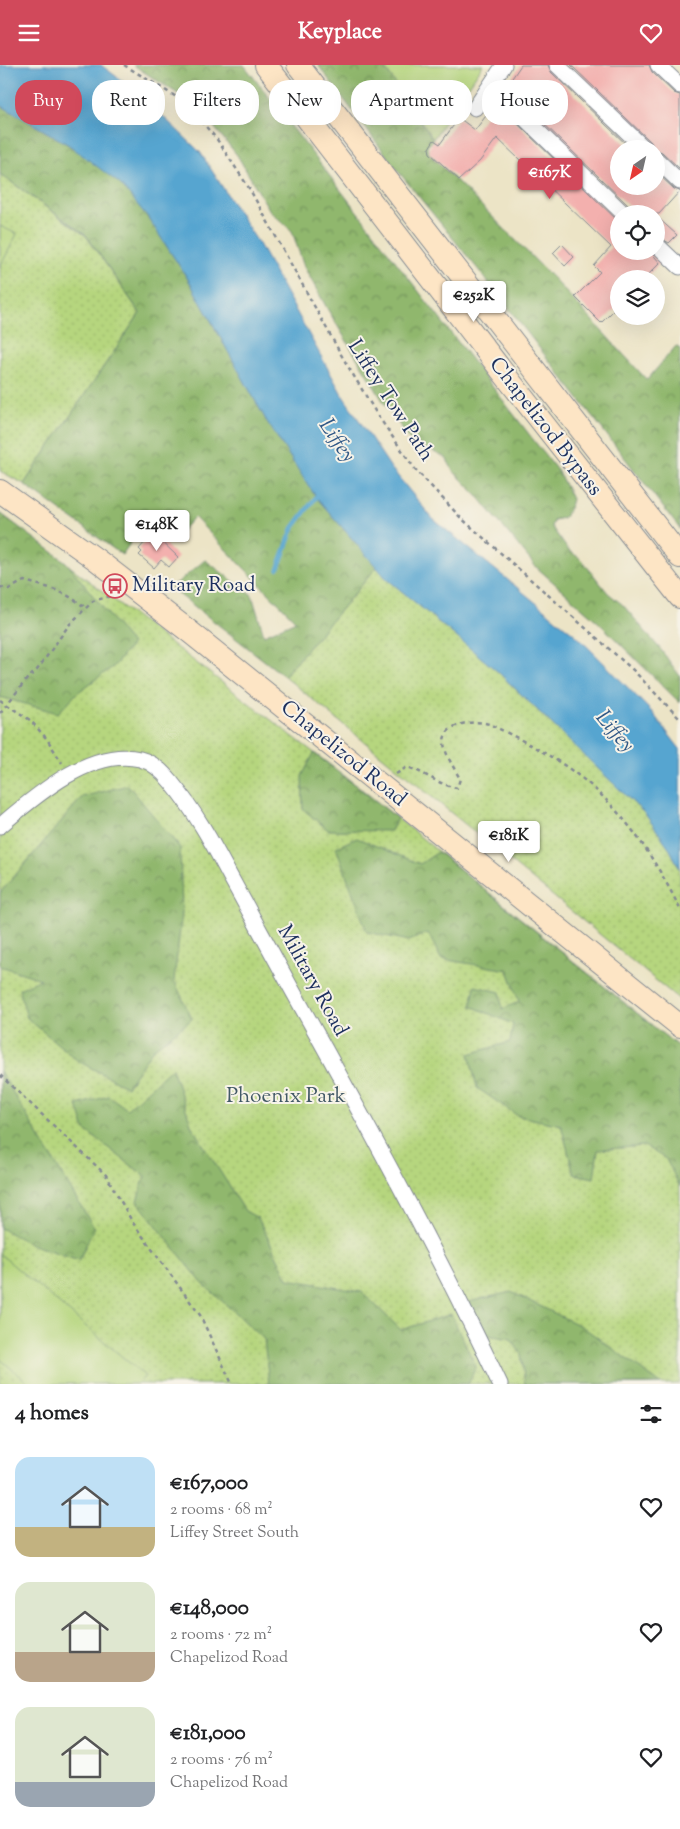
<!DOCTYPE html>
<meta charset="utf-8">
<style>
:root{--surface:#fff;--page:#f6f6f6;--text:#202124;--muted:#757577;--accent:#d1495b}
body{margin:0;font-family:"Sorts Mill Goudy",serif;background:var(--page);color:var(--text);height:100vh;display:flex;flex-direction:column;font-size:19px;white-space:nowrap}
*{box-sizing:border-box;margin:0}
p{font-size:16px;color:var(--muted)}
.icon{flex:none;width:28px;height:28px;fill:none;stroke:currentColor;stroke-width:2;stroke-linecap:round;stroke-linejoin:round}
.map{position:relative;height:1319px;overflow:hidden}
.drawer{display:flex;flex-direction:column;background:var(--surface);flex:1}
.drawer>*{flex:none}
.guide{position:absolute;left:15px;top:15px;width:650px;height:45px;display:flex;gap:10px}
.needle{width:32px;rotate:214deg}
.tools{position:absolute;left:610px;top:75px;display:grid;gap:10px}
.tools a{display:grid;place-items:center;width:55px;height:55px;border-radius:50%;background:var(--surface);box-shadow:0 5px 20px #0002;font-size:25px}
.price{position:absolute;translate:-50% -42px;padding:0 11px;border-radius:5px;background:#fff;color:#222;font-size:16px;line-height:32px;filter:drop-shadow(0 1px 2px #0008)}
.price::after{content:'';position:absolute;left:50%;top:30px;width:15px;height:11px;margin-left:-8px;background:inherit;clip-path:polygon(0 0,100% 0,50% 100%)}
.price.current{background:var(--accent);color:#fff}
ul{padding:0;list-style:none}
li{display:flex;align-items:center;gap:15px;height:125px;padding:0 15px}
li span{display:grid;place-items:center;flex:none;width:140px;height:100px;border-radius:15px;color:#555}
li>.icon{margin-inline-start:auto}
span .icon{width:60px;height:60px;fill:#fffc;stroke-width:1}
li b{font-size:21px}
h2{display:flex;justify-content:space-between;align-items:center;height:60px;padding:0 15px;font-size:21px}
.pill{padding:0 18px;border-radius:20px;background:var(--surface);box-shadow:0 5px 20px #0002;font-size:18px;line-height:45px}
.pill.current{background:var(--accent);color:#fff}
header{display:flex;justify-content:space-between;align-items:center;height:65px;padding:0 15px;background:var(--accent);color:#fff;font-size:22px;font-weight:700}
.map>svg:first-child{display:block}
.grass{fill:url(#grass-dots);stroke:#68826e}
.forest{fill:url(#forest-crowns);stroke:#567366}
.garden{fill:#b6d67e;stroke:#68826e}
.water{fill:#56a5d0;stroke:#386a97}
.lines{fill:none;stroke-linecap:round;stroke-linejoin:round}
.stream{stroke:#56a5d0;stroke-width:4.5}
.building{fill:#f3b0ae}
.minor-casing{stroke:#848a92;stroke-width:17}
.secondary-casing{stroke:#848a92;stroke-width:24}
.path{stroke:#848a92;stroke-width:2.5;stroke-dasharray:4 4;stroke-linecap:butt}
.minor{stroke:#fff;stroke-width:15}
.secondary{stroke:#fde5c5;stroke-width:22}
.labels{text-anchor:middle;dominant-baseline:central;stroke-width:4;stroke-linejoin:round;paint-order:stroke}
.street-label{font-size:21px;fill:#1b2f5e;stroke:#f7f3e8}
.poi-label{font-size:21px;fill:#1b2f5e;stroke:#f7f3e8;text-anchor:start}
.park-label{font-size:21px;fill:#425966;stroke:#f7f3e8}
.water-label{font-size:22px;font-style:italic;fill:#305886;stroke:#f7f3e8}
</style>
<header><svg class="icon" aria-label="menu" viewBox="0 0 24 24"><path d="M4 6h16M4 12h16M4 18h16"/></svg>Keyplace<svg class="icon" aria-label="heart" viewBox="0 0 24 24"><path d="M12 20l-8-8c-3-5 5-10 8-4 3-6 11-1 8 4z"/></svg></header>
<div class="map">
<svg width="680" height="1319" viewBox="0 0 680 1319">
<defs>
<pattern id="grass-dots" width="8" height="8" patternUnits="userSpaceOnUse" patternTransform="scale(1.25)"><rect width="8" height="8" fill="#b6d67e"/><path d="M2 2h.1M6 6h.1" fill="none" stroke="#9cb86f" stroke-width="1.8" stroke-linecap="round"/></pattern>
<pattern id="forest-crowns" width="20" height="18" patternUnits="userSpaceOnUse" patternTransform="scale(1.25)"><rect width="20" height="18" fill="#90b76d"/><path d="M2 6a3 3 0 1 1 6 0M12 15a3 3 0 1 1 6 0" fill="none" stroke="#75955d"/></pattern>
</defs>
<rect width="100%" height="100%" fill="#f7f3e8"/>
<filter id="ink" filterUnits="userSpaceOnUse"><feTurbulence type="fractalNoise" baseFrequency=".02" numOctaves="2"/><feDisplacementMap in="SourceGraphic" scale="10" xChannelSelector="R" yChannelSelector="G"/><feConvolveMatrix kernelMatrix="1 2 1 2 8 2 1 2 1" color-interpolation-filters="sRGB"/></filter>
<filter id="wash" filterUnits="userSpaceOnUse"><feTurbulence type="fractalNoise" baseFrequency=".0096" numOctaves="4" result="noise"/><feDisplacementMap in="SourceGraphic" scale="20" xChannelSelector="R" yChannelSelector="G"/><feGaussianBlur stdDeviation="1.12" result="paint"/><feColorMatrix in="noise" values="0 0 0 0 0 0 0 0 0 0 0 0 0 0 0 0 0 1.4 0 .05"/><feComposite in="paint" operator="in"/></filter>
<g filter="url(#wash)">
<rect width="100%" height="100%" fill="#ece4c6"/>
<path class="grass" d="M 0,109 L 86,171 L 140,248 L 24,419 L 0,406 Z
M 0,448 L 359,722 L 680,983 L 680,1319 L 0,1319 Z
M 377,502 L 386,513 L 497,606 L 645,749 L 668,781 L 680,804 L 680,935 L 284,611 Z"/>
<path class="forest" d="M 133,0 L 244,0 L 559,408 L 572,434 L 569,445 L 563,453 L 554,455 L 551,461 L 568,485 L 581,494 L 608,528 L 623,540 L 661,585 L 680,611 L 680,638 L 598,557 L 535,501 L 477,430 L 454,407 L 446,393 L 411,376 L 386,341 L 328,245 L 304,202 L 292,166 L 270,146 L 237,90 L 197,41 Z
M 318,0 L 383,0 L 433,74 L 427,82 L 429,88 L 554,214 L 647,315 L 676,281 L 680,284 L 680,464 L 481,208 L 398,106 Z
M 0,40 L 69,80 L 120,118 L 147,151 L 188,214 L 266,355 L 316,432 L 377,502 L 284,611 L 171,523 L 205,495 L 252,530 L 264,570 L 296,556 L 194,452 L 177,471 L 147,454 L 122,490 L 24,419 L 140,248 L 86,170 L 0,109 Z
M 0,448 L 66,497 L 132,579 L 114,601 L 77,628 L 58,648 L 0,632 Z
M 314,688 L 397,753 L 391,766 L 328,765 L 303,744 L 302,711 Z
M 128,720 L 180,783 L 182,848 L 174,915 L 192,954 L 153,984 L 127,1022 L 78,996 L 27,953 L 19,924 L 41,914 L 0,901 L 0,828 L 82,732 Z
M 357,773 L 420,799 L 438,787 L 680,983 L 680,1122 L 666,1094 L 644,1081 L 598,1085 L 594,1113 L 574,1109 L 561,1060 L 518,1051 L 477,1023 L 469,989 L 510,977 L 513,959 L 471,941 L 475,921 L 500,927 L 502,944 L 519,937 L 508,905 L 441,894 L 428,868 L 409,876 L 367,867 L 336,782 Z
M 172,1003 L 192,1062 L 245,1146 L 258,1153 L 288,1214 L 362,1227 L 401,1265 L 451,1249 L 476,1302 L 468,1319 L 269,1319 L 264,1274 L 202,1218 L 137,1136 L 145,1111 L 85,1065 L 77,1040 L 109,1031 L 127,1044 Z
M 0,1006 L 94,1163 L 79,1195 L 33,1180 L 0,1163 Z
M 511,1227 L 583,1262 L 661,1319 L 525,1319 L 521,1289 L 511,1274 L 487,1270 L 468,1237 Z"/>
<path class="garden" d="M 383,0 L 483,0 L 433,74 Z
M 0,161 L 17,169 L 0,202 Z
M 0,1189 L 145,1311 L 138,1319 L 30,1319 L 0,1294 Z"/>
<path class="water" d="M 0,0 L 101,0 L 141,30 L 200,87 L 259,179 L 343,331 L 391,403 L 433,454 L 578,572 L 651,646 L 680,684 L 680,804 L 668,781 L 645,749 L 497,606 L 386,513 L 316,432 L 266,355 L 188,214 L 147,151 L 120,119 L 69,80 L 0,40 Z"/>
<g class="lines">
<path class="stream" d="M 278,504 L 293,463 L 316,432"/>
</g>
<g id="blocks">
<path class="building" d="M 521,0 L 548,0 L 551,7 L 631,84 L 619,84 L 619,121 L 656,121 L 656,107 L 674,124 L 680,126 L 659,149 L 633,149 L 630,142 L 506,22 Z
M 571,0 L 649,0 L 652,7 L 674,28 L 680,30 L 680,104 L 662,87 L 654,84 L 651,77 Z
M 496,38 L 619,157 L 619,186 L 650,186 L 660,198 L 644,214 L 619,214 L 619,240 L 601,258 L 575,232 L 600,207 L 594,201 L 611,182 L 497,73 L 480,96 L 459,115 L 430,88 L 429,83 L 434,75 L 440,79 L 459,53 L 475,65 Z
M 656,151 L 677,170 L 669,178 L 656,170 Z
M 562,179 L 574,192 L 565,201 L 553,188 Z
M 153,468 L 178,492 L 169,502 L 161,495 L 154,503 L 139,490 L 142,487 L 139,484 Z"/>
</g>
</g>
<g filter="url(#ink)">
<use href="#blocks" fill-opacity="0" stroke="#848a92" stroke-width="1"/>
<g class="lines">
<g class="minor-casing">
<path id="minor" d="M 557,0 L 645,84
M 658,0 L 680,21
M 491,21 L 624,149
M 475,43 L 504,0
M 656,94 L 680,117
M 656,179 L 680,202
M 0,761 C 34,732 91,682 140,694 C 153,697 163,707 171,717 C 195,746 213,779 230,811 C 250,848 270,884 290,921 C 363,1052 436,1184 500,1319"/>
</g>
<g class="secondary-casing">
<path id="secondary" d="M 266,0 L 512,319 L 680,532
M 298,0 L 680,492
M 0,426 L 97,495 L 190,567 L 680,961"/>
</g>
<path class="path" d="M 124,0 L 183,36 L 216,73 L 249,123 L 343,293 L 378,351 L 415,404 L 460,452 L 633,605 L 680,654
M 0,522 L 9,524 L 24,516 C 53,524 61,524 86,543
M 0,635 L 30,655 L 47,674 L 62,698
M 0,648 L 27,614 L 37,605 L 69,560 L 93,536 L 111,531
M 396,709 L 407,702 C 424,707 439,720 457,723 L 460,714 C 455,704 445,690 444,678 C 443,657 476,655 489,659 C 517,672 555,692 579,711 C 623,744 656,795 680,844
M 0,1010 L 106,1110 L 133,1158 L 200,1250 L 232,1319"/>
<use href="#minor" class="minor"/>
<use href="#secondary" class="secondary"/>
</g>
</g>
<defs>
<g id="bus-ring" transform="scale(1.25)"><circle r="9.5" fill="#f7f3e8" stroke="#d1495b" stroke-width="1.5"/><path d="M-5-6H5V4H4V6H2V4H-2V6H-4V4H-5ZM-3.5-4V0h7V-4ZM-3.5 1.2v1.5H-2V1.2ZM2 1.2v1.5H3.5V1.2Z" fill="#d1495b"/></g>
</defs>
<g fill-rule="evenodd">
<use href="#bus-ring" x="115" y="521"/>
</g>
<g class="labels">
<g class="street-label">
<text transform="translate(390 336) rotate(57)">Liffey Tow Path</text>
<text transform="translate(545 362) rotate(52)">Chapelizod Bypass</text>
<text transform="translate(343 689) rotate(39)">Chapelizod Road</text>
<text transform="translate(312 916) rotate(61)">Military Road</text>
</g>
<g class="poi-label">
<text x="132" y="521">Military Road</text>
</g>
<g class="park-label">
<text x="286" y="1032">Phoenix Park</text>
</g>
<g class="water-label">
<text transform="translate(336 376) rotate(56)">Liffey</text>
<text transform="translate(614 667) rotate(50)">Liffey</text>
</g>
</g>
</svg>
<div class="tools">
<a><svg class="needle" viewBox="-14 -14 28 28"><path d="M0-13l5 13h-10z" fill="#e53935"/><path d="M0 13l5-13h-10z" fill="#757577"/></svg></a>
<a><svg class="icon" aria-label="locate" viewBox="0 0 24 24"><circle cx="12" cy="12" r="6"/><path d="M12 2v4M12 18v4M2 12h4M18 12h4"/></svg></a>
<a><svg class="icon" aria-label="layers" viewBox="0 0 24 24"><path d="M12 4l9 5-9 5-9-5zM3 14l9 5 9-5"/></svg></a>
</div>
<b class="price current" style="left:550px;top:135px">€167K</b>
<b class="price" style="left:474px;top:258px">€252K</b>
<b class="price" style="left:157px;top:487px">€148K</b>
<b class="price" style="left:509px;top:798px">€181K</b>
<div class="guide">
<a class="pill current">Buy</a>
<a class="pill">Rent</a>
<a class="pill">Filters</a>
<a class="pill">New</a>
<a class="pill">Apartment</a>
<a class="pill">House</a>
</div>
</div>
<section class="drawer">
<h2>4 homes<svg class="icon" aria-label="filters" viewBox="0 0 24 24"><path d="M4 7h16M4 17h16"/><circle cx="9" cy="7" r="2"/><circle cx="15" cy="17" r="2"/></svg></h2>
<ul>
<li><span style="background:linear-gradient(#bfe0f5 70%,#c2b280 0)"><svg class="icon" aria-label="home" viewBox="0 0 24 24"><path d="M3 11l9-7 9 7M6 9v11h12V9"/></svg></span><div><b>€167,000</b><p>2 rooms · 68 m²</p><p>Liffey Street South</p></div><svg class="icon" aria-label="heart" viewBox="0 0 24 24"><path d="M12 20l-8-8c-3-5 5-10 8-4 3-6 11-1 8 4z"/></svg></li>
<li><span style="background:linear-gradient(#dfe7d0 70%,#b9a48a 0)"><svg class="icon" aria-label="home" viewBox="0 0 24 24"><path d="M3 11l9-7 9 7M6 9v11h12V9"/></svg></span><div><b>€148,000</b><p>2 rooms · 72 m²</p><p>Chapelizod Road</p></div><svg class="icon" aria-label="heart" viewBox="0 0 24 24"><path d="M12 20l-8-8c-3-5 5-10 8-4 3-6 11-1 8 4z"/></svg></li>
<li><span style="background:linear-gradient(#dfe7d0 75%,#9aa5b1 0)"><svg class="icon" aria-label="home" viewBox="0 0 24 24"><path d="M3 11l9-7 9 7M6 9v11h12V9"/></svg></span><div><b>€181,000</b><p>2 rooms · 76 m²</p><p>Chapelizod Road</p></div><svg class="icon" aria-label="heart" viewBox="0 0 24 24"><path d="M12 20l-8-8c-3-5 5-10 8-4 3-6 11-1 8 4z"/></svg></li>
</ul>
</section>
